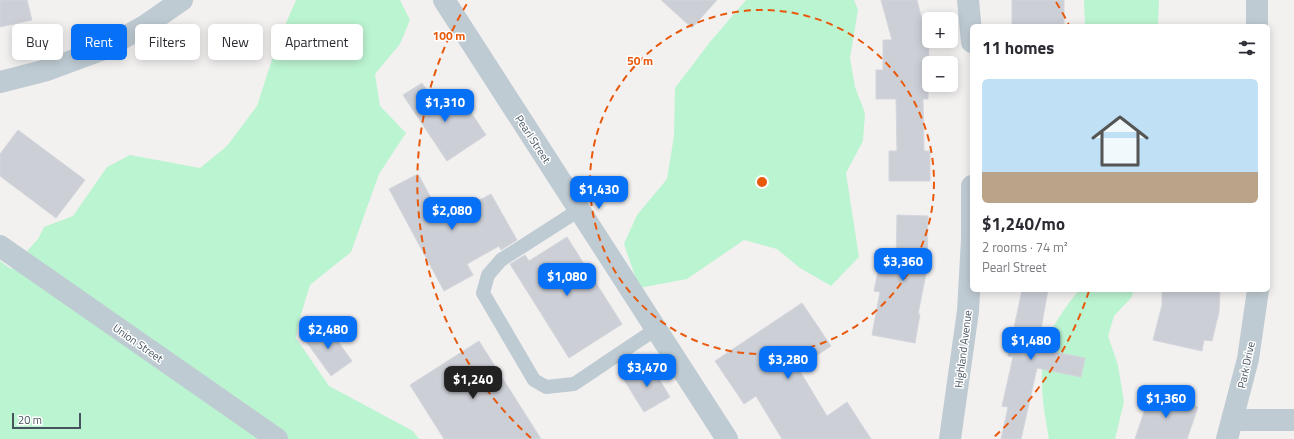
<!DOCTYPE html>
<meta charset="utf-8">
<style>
:root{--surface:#fff;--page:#f7f7f7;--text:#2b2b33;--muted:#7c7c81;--line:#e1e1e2;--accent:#0670f7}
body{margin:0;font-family:"Titillium Web",sans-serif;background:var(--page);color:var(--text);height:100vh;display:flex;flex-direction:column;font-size:15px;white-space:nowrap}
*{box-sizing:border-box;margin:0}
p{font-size:13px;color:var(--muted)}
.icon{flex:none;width:22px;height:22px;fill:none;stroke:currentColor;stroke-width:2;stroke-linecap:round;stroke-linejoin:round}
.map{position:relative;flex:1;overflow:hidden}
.panel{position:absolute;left:970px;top:24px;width:300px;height:268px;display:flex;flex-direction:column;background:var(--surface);border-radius:6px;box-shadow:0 2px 10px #0003}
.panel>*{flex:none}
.guide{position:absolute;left:12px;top:24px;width:380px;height:36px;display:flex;gap:8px}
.controls{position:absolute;left:922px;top:12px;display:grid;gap:8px}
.controls a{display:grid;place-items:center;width:36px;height:36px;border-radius:6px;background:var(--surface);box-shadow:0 2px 10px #0003;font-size:20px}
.scale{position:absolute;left:12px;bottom:10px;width:69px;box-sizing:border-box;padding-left:4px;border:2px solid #465460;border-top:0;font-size:11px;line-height:14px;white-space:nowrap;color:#465460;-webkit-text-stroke:3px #fff;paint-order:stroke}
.price{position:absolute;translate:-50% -34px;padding:0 9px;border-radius:8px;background:var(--accent);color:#fff;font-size:13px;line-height:26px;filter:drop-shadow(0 1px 2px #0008)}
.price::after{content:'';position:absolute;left:50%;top:24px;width:12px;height:9px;margin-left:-6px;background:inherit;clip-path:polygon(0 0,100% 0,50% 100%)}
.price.on{background:#222;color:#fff}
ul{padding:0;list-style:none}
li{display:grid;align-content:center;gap:8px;height:212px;padding:0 12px}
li+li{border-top:1px solid var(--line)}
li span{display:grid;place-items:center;height:124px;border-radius:6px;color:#555}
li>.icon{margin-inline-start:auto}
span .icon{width:72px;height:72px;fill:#fffc;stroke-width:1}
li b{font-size:17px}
h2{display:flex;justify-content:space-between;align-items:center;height:48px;padding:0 12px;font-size:17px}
.tag{padding:0 14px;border-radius:6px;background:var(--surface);box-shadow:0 2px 10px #0003;font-size:14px;line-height:36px}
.tag.on{background:var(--accent);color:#fff}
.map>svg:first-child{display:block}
.green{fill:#bbf4d1}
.building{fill:#cccfd6;stroke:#d3d6dc}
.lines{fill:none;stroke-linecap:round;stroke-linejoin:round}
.service{stroke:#bfcbd3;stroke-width:14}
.minor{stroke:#bfcbd3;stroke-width:22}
.tertiary{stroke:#bfcbd3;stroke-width:22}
.ring{fill:none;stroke:#e8590c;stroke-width:2;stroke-dasharray:7 5}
.labels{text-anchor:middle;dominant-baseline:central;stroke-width:3;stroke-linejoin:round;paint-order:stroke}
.street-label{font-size:11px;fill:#465460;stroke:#fff}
.centre{fill:#e8590c;stroke:#fff;stroke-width:2}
.ring-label{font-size:12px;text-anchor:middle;font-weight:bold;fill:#e8590c;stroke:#fff;stroke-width:3;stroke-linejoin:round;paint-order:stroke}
</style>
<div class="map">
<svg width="1294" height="439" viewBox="0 0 1294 439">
<rect width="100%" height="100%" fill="#f3f0f0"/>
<path class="green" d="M 296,0 L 400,0 L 410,20 L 400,44 L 375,74 L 380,106 L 406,133 L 379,174 L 351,252 L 310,285 L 299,321 L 296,338 L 329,386 L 413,431 L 419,439 L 0,439 L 0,261 L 11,269 L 38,239 L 44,227 L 73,216 L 107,167 L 130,155 L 200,168 L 227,146 L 257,106 L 277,44 Z
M 746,0 L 854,0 L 858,10 L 850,58 L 855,87 L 865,113 L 863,141 L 846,173 L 859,257 L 831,286 L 800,268 L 777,249 L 744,240 L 687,279 L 639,288 L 624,244 L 637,215 L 667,179 L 674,136 L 675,88 L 710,42 Z
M 1084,0 L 1159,0 L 1158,26 L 1085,26 Z
M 1079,290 L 1134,290 L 1131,298 L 1114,316 L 1108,336 L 1118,365 L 1124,402 L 1115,439 L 1049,439 C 1043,406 1037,372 1048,339 C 1052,325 1070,301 1079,290 Z"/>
<path class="building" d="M 0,0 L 27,0 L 32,20 L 0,27 Z
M 661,0 L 717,0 L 692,28 Z
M 881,0 L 917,0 L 925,32 L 929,32 L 928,99 L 923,99 L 924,151 L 930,151 L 930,181 L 889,181 L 889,151 L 897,151 L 896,99 L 876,99 L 876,70 L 883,70 L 883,40 L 892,40 Z
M 1012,0 L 1064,0 L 1064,26 L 1012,26 Z
M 422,83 L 442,113 L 462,99 L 486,135 L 447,161 L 403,95 Z
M 18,130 L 85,180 L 56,218 L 0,176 L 0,154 Z
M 418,174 L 443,220 L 491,194 L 517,240 L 501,250 L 499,246 L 467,264 L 473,275 L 444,291 L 389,189 Z
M 897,215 L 928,216 L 927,269 L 918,314 L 920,314 L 915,343 L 872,335 L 880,292 L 874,291 L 880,262 L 896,265 Z
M 567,237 L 622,324 L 569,358 L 510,264 L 525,255 L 529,261 Z
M 1022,290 L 1048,290 L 1041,329 L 1044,330 L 1040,349 L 1085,358 L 1081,377 L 1037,368 L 1021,439 L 1001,439 L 1008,407 L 1002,406 L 1013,357 L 1008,356 Z
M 1162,290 L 1220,290 L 1219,312 L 1212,341 L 1204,340 L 1202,351 L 1153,340 L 1162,305 Z
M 802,303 L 831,346 L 798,368 L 827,416 L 847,402 L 871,439 L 782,439 L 756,396 L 744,404 L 715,361 Z
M 326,325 L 352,361 L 331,376 L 305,340 Z
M 479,341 L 541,439 L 444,439 L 410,385 Z
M 650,364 L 670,397 L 644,412 L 624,380 Z
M 1151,391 L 1198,407 L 1187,439 L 1135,439 Z"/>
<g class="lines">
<path class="service" d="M 579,210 L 501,260 L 488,275 L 483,293 L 534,380 L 546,387 L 574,384 L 656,329"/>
<path class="minor" d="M 444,0 L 727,439
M 968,0 L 972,42
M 1257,0 L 1257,26
M 1233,420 L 1294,420
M 950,439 L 968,311 L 972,239 L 972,186
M 1227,439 L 1248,359 L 1258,290"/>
<path class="tertiary" d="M 0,82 L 47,70 L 104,49 L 146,25 L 182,0
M 0,246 L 277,439"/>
</g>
<g class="ring">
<circle cx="762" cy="182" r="172"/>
<path d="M1089 291A345 345 0 0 1 993 438M531 438A345 345 0 0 1 468 2M1056 2A345 345 0 0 1 1069 25"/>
</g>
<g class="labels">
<g class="street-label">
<text transform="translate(533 139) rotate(57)">Pearl Street</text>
<text transform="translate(138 343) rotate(35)">Union Street</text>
<text transform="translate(963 349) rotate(-83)">Highland Avenue</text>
<text transform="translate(1246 365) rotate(-78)">Park Drive</text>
</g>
</g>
<circle cx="762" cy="182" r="6" class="centre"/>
<g class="ring-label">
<text x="449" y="40">100 m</text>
<text x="640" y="65">50 m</text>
</g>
</svg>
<div class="controls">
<a>+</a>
<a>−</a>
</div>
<div class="scale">20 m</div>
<b class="price" style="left:445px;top:123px">$1,310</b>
<b class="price" style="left:599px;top:210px">$1,430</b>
<b class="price" style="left:452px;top:231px">$2,080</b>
<b class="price" style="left:903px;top:282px">$3,360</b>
<b class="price" style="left:567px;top:297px">$1,080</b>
<b class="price" style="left:328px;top:350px">$2,480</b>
<b class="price" style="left:1031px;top:361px">$1,480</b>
<b class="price" style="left:788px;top:380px">$3,280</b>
<b class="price" style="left:647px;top:388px">$3,470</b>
<b class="price on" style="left:473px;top:400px">$1,240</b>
<b class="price" style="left:1166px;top:419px">$1,360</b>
<div class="guide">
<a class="tag">Buy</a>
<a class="tag on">Rent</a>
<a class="tag">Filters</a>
<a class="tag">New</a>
<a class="tag">Apartment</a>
</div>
<section class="panel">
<h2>11 homes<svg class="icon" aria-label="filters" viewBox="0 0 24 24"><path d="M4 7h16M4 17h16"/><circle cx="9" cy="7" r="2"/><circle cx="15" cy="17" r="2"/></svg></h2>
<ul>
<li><span style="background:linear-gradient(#bfe0f5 75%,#b9a48a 0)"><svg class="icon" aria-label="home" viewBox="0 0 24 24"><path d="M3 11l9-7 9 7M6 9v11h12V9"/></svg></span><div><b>$1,240/mo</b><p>2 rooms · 74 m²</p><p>Pearl Street</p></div></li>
</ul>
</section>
</div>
